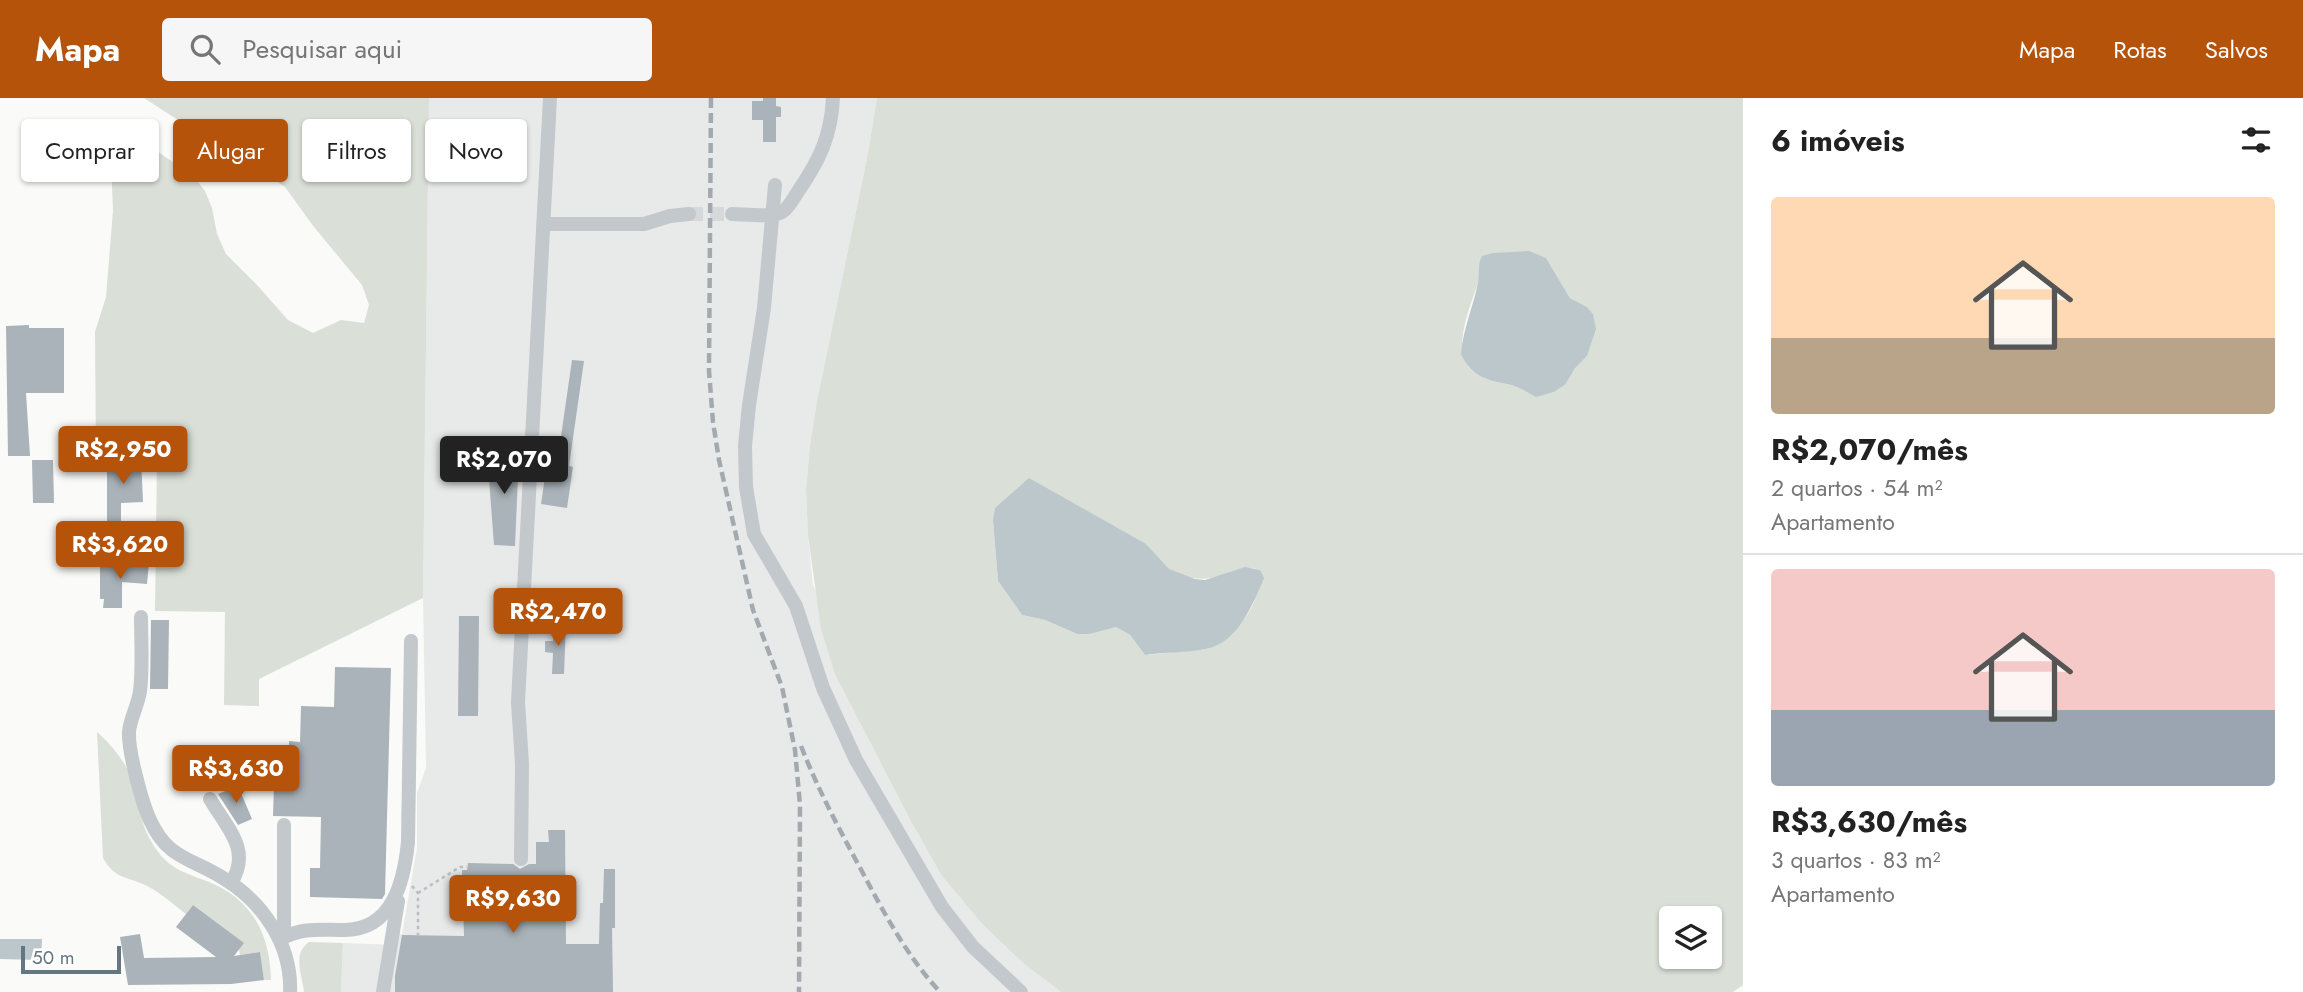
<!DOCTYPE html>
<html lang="pt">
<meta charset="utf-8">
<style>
:root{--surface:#fff;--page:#f6f6f6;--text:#222;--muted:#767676;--line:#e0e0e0;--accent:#b45309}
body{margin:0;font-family:Jost,sans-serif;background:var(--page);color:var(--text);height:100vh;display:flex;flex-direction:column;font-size:26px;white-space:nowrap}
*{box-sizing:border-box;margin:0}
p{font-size:23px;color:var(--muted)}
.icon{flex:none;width:38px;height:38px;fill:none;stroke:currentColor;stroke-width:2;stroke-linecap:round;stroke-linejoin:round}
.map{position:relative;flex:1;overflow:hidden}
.drawer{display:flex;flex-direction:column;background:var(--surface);width:560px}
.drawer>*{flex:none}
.banner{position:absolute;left:21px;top:21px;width:665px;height:63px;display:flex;gap:14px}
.controls{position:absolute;left:1659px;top:808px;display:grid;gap:14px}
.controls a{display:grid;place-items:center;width:63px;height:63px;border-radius:7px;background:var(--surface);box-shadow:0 2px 5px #0004;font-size:35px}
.scale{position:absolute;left:21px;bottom:18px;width:100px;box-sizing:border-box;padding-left:7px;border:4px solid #657683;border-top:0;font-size:19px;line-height:24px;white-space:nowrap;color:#657683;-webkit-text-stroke:5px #fff;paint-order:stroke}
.price{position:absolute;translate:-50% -60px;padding:0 16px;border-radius:7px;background:var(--accent);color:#fff;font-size:23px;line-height:46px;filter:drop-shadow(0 2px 4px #0008)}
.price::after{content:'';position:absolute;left:50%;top:42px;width:21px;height:16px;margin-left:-10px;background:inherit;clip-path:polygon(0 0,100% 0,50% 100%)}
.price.on{background:#222;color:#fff}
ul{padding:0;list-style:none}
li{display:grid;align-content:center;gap:14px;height:371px;padding:0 28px}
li+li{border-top:2px solid var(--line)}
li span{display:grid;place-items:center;height:217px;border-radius:7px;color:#555}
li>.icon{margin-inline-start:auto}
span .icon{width:126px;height:126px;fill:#fffc;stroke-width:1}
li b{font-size:30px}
h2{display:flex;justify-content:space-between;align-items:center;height:84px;padding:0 28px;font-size:30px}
.pill{padding:0 24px;border-radius:7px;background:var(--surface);box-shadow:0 2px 5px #0004;font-size:24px;line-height:63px}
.pill.on{background:var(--accent);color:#fff}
header{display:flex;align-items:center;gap:42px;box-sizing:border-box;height:98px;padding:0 35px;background:var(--accent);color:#fff}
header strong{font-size:33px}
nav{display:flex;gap:38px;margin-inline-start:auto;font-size:24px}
.search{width:490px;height:63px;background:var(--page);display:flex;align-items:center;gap:18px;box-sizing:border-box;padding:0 24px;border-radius:7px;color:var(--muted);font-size:26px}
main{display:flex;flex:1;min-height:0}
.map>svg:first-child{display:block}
.built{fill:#e8e9e9}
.green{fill:#dadfd7;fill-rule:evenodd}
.water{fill:#bbc7cb}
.building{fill:#aab3b9}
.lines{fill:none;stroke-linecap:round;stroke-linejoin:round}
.minor-tunnel{stroke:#d5d9db;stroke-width:14;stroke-dasharray:14 7;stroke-linecap:butt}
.path{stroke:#bbbfc2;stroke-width:2.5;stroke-dasharray:3.5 3.5;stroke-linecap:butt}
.minor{stroke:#c3c8cc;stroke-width:14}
.rail{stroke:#a2aab0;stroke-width:4.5;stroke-dasharray:10 5;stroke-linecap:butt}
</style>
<header>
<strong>Mapa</strong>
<div class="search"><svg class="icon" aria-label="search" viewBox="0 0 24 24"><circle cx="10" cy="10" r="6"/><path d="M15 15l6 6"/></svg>Pesquisar aqui</div>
<nav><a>Mapa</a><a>Rotas</a><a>Salvos</a></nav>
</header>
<main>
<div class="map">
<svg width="1743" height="894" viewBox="0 0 1743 894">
<rect width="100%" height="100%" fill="#fafaf8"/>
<path class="built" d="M 429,0 L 877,0 L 868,55 L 817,303 L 810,347 L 806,391 L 808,438 L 813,487 L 942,778 L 983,827 L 1023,865 L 1061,894 L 341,894 L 343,845 L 396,847 L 396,836 L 402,836 L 417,750 L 417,695 L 426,670 L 423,500 Z"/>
<path class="green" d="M 144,0 L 429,0 L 423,500 L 259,581 L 259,608 L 224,607 L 225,514 L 155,513 L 157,361 L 96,361 L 95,234 L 106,199 L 113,113 L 110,39 L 117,31 L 147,46 L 194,79 L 205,93 L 212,110 L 217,136 L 226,156 L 257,187 L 288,222 L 313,235 L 341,222 L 364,225 L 369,207 L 362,187 L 314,129 L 285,89 L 237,56 L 195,33 Z
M 877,0 L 1743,0 L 1743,887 L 1733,894 L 1061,894 L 1023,865 L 983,827 L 942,778 L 911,723 L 835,576 L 821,531 L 808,438 L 806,391 L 810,347 L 817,303 L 868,55 ZM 1546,160 L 1570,200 L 1587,209 L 1593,216 L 1587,258 L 1574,270 L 1565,287 L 1554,294 L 1536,298 C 1528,295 1519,289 1511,287 C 1499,284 1485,283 1475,275 C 1448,257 1471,207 1479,182 ZM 993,423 L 1146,446 C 1153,453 1160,465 1168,471 C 1184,482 1205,483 1222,477 C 1235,472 1246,467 1260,472 C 1259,479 1259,487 1257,494 C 1252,518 1229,543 1207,551 L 1145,557 L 1130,537 L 1116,529 L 1077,536 L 1045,522 L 1022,517 L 998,483 ZM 1671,821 L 1710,821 L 1710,859 L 1671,859 Z
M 97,634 C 114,649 129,668 135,691 C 141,715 141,729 156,751 C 169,771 188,776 209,784 C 253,802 270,837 271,882 L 264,882 L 260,854 L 240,857 L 239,851 L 243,845 L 193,807 L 186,816 C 174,807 162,796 149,789 C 129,778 116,783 103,760 Z
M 309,844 L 343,845 L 341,894 L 304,894 C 302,876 292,856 309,844 Z"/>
<path class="water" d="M 1529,153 L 1546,160 L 1570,200 L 1587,209 L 1593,216 L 1596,231 L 1587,258 L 1575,270 L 1565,287 L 1554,294 L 1536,299 C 1528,295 1519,289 1511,287 C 1487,282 1472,280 1461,256 C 1463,231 1473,209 1478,185 C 1480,175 1477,168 1482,158 L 1493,155 Z
M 1029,380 L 1146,446 L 1169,471 L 1195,481 L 1205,482 L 1245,469 L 1260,472 L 1264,480 C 1253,506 1238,545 1206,551 C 1186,555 1165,554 1145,557 L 1130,537 L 1116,529 L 1089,536 L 1077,536 L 1045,522 L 1022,517 L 998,483 L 993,423 L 995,410 Z
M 0,841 L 42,841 L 41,862 L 0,861 Z"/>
<path class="building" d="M 763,0 L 776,0 L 776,8 L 781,9 L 781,19 L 776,19 L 776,44 L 763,44 L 763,22 L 752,22 L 752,3 L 763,3 Z
M 29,227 L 29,230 L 64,230 L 64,295 L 26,295 L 30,358 L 8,358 L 6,228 Z
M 572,262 L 584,263 L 569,368 L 573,369 L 567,410 L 541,406 L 547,365 L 557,366 Z
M 487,354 L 519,356 L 515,448 L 494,447 Z
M 107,361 L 141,361 L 143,404 L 121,405 L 121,425 L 107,424 Z
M 32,362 L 53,362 L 54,405 L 33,405 Z
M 138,463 L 149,464 L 147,486 L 122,484 L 122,510 L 103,510 L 104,501 L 100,501 L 100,467 L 138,467 Z
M 459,518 L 479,518 L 478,618 L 458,618 Z
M 151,522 L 169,522 L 168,591 L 150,591 Z
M 554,524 L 566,524 L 564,576 L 552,576 L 553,555 L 545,554 L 545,543 L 553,543 Z
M 335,569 L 391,570 L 385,796 L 382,801 L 310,799 L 310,770 L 320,770 L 321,719 L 273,718 L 274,686 L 289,687 L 289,643 L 300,644 L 301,608 L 334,609 Z
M 238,688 L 252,721 L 238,727 L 218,696 Z
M 548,732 L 565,732 L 566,846 L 599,846 L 600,805 L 603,805 L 604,771 L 615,771 L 615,830 L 612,830 L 613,894 L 395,894 L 395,878 L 402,837 L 464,838 L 462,772 L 467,772 L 468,765 L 513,766 L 520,771 L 529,766 L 536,766 L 536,744 L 549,744 Z
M 193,807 L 244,845 L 234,858 L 260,854 L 264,882 L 231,886 L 128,887 L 120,839 L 140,836 L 144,860 L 216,859 L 176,829 Z"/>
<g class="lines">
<path class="minor-tunnel" d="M 689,116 L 732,116"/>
<path class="path" d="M 412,788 L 418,795 L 418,837
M 418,795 L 460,769 L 467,769"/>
<path class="minor" d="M 775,87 L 764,210 L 749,307 L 745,348 L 746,389 L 754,436 L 796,508 L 823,590 L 856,662 L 942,809 L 973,849 L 1021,894
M 732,116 C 744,116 772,120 782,114 C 789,110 794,99 799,92 C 820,61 831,38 833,0
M 543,126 L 644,126 L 670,118 L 689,116
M 141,519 C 141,543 143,569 140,593 C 138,608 130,620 129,634 C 128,653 142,705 150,722 C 168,762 192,760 223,780 C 263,804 292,847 290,894
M 210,701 C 227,730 252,752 231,785
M 521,761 L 522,666 L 518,604 L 550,0
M 284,839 L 284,727
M 280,841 C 304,829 319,832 344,832 C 393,832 404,783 408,744 L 411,543
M 383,894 L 398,803"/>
<path class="rail" d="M 711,0 L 709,273 L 713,324 L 719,362 L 753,512 L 782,589 L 795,652 L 800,707 L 799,894
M 801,648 C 817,689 837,727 858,766 C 882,811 905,856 940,894"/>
</g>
</svg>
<div class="controls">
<a><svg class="icon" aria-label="layers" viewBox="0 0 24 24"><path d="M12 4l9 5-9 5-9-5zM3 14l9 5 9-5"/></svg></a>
</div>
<div class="scale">50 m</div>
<b class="price" style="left:123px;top:388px">R$2,950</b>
<b class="price on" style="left:504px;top:398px">R$2,070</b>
<b class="price" style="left:120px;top:483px">R$3,620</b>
<b class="price" style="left:558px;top:550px">R$2,470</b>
<b class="price" style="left:236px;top:707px">R$3,630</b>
<b class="price" style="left:513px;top:837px">R$9,630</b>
<div class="banner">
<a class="pill">Comprar</a>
<a class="pill on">Alugar</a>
<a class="pill">Filtros</a>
<a class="pill">Novo</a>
</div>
</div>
<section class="drawer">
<h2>6 imóveis<svg class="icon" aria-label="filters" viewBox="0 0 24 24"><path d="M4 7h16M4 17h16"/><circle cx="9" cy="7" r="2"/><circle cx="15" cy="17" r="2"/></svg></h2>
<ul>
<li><span style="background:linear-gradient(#ffd9b3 65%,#b9a48a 0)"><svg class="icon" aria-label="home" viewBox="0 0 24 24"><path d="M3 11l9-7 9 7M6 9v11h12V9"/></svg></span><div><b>R$2,070/mês</b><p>2 quartos · 54 m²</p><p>Apartamento</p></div></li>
<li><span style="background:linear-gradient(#f6c9c9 65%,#9aa5b1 0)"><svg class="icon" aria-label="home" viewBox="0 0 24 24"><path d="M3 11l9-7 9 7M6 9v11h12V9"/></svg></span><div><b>R$3,630/mês</b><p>3 quartos · 83 m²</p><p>Apartamento</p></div></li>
</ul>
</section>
</main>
